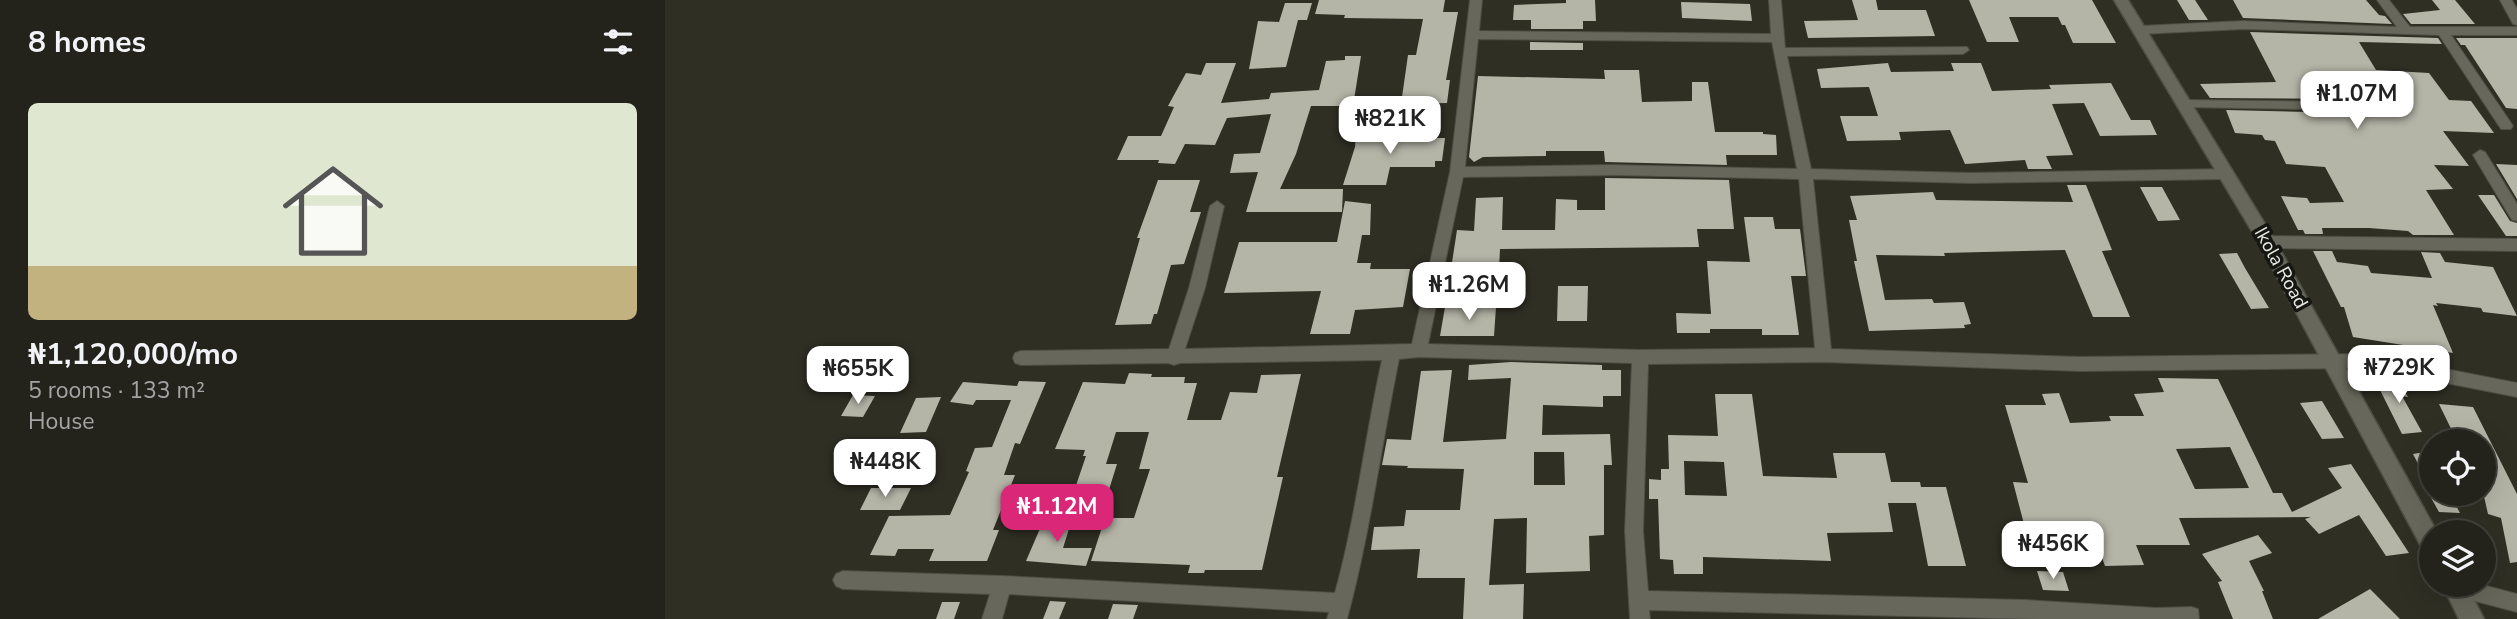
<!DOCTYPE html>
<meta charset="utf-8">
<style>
:root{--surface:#23231b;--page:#2b2b24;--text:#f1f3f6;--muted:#a3a4a3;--line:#40403a;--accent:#db2777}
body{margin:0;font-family:"Nunito Sans",sans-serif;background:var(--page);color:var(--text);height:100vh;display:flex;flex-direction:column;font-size:26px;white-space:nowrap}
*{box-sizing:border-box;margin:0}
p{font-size:23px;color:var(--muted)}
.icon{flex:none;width:38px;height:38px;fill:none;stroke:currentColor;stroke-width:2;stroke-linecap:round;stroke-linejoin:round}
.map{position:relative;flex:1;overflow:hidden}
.sheet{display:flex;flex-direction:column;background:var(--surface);width:665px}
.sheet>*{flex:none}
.controls{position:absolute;left:1754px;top:429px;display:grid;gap:14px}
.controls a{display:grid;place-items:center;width:77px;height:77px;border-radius:50%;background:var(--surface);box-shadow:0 7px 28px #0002,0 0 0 2px var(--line);font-size:35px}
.price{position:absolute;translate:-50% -60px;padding:0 16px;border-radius:14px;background:#fff;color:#222;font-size:23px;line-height:46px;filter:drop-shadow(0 2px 4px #0008)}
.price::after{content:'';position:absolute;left:50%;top:42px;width:21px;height:16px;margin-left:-10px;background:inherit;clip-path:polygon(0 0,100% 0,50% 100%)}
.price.selected{background:var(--accent);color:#fff}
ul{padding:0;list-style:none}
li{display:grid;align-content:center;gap:14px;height:371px;padding:0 28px}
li+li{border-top:2px solid var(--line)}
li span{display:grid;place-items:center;height:217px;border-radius:10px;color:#555}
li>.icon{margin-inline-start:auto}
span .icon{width:126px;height:126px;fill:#fffc;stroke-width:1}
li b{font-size:30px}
h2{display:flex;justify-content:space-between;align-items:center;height:84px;padding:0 28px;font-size:30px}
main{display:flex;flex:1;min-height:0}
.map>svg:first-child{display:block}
.building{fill:#b4b4a7;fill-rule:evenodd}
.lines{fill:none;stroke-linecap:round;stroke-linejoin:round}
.minor-casing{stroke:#4d4e44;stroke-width:2}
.tertiary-casing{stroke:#4d4e44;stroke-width:3}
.minor{fill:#67675b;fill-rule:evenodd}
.tertiary{fill:#67675b;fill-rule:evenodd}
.labels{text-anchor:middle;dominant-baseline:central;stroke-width:7;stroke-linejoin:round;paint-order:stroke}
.street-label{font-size:19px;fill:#e8e9e2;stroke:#161612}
</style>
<main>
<section class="sheet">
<h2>8 homes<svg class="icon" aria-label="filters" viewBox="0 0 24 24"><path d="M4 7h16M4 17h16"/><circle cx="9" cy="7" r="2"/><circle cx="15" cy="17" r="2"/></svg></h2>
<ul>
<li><span style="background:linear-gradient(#dfe7d0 75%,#c2b280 0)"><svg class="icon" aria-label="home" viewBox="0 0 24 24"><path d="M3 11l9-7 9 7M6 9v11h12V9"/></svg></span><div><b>₦1,120,000/mo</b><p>5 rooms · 133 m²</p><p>House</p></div></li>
</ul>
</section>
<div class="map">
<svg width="1852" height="619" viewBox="0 0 1852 619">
<rect width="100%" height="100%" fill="#2f2f24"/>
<path class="building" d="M 654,0 L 780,0 L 778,12 L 793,12 L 781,80 L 785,80 L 782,103 L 736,104 L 743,55 L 751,55 L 758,19 L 679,18 L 680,15 L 650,14 Z
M 901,0 L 930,0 L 931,21 L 918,21 L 918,29 L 866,29 L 866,20 L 848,20 L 849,5 L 901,3 Z
M 1187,0 L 1211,0 L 1213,10 L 1261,10 L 1270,36 L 1143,38 L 1139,21 L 1193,20 Z
M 1304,0 L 1427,0 L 1451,43 L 1408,43 L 1400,25 L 1397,25 L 1393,17 L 1344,17 L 1354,42 L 1322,42 Z
M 1512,0 L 1530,0 L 1543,20 L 1524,20 Z
M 1568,0 L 1701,0 L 1714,15 L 1720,16 L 1727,24 L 1578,18 Z
M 1767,0 L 1790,0 L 1810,24 L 1746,24 L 1738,14 L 1775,10 Z
M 1016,2 L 1085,4 L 1087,21 L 1017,18 Z
M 620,3 L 647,3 L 642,20 L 633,20 L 621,67 L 584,69 L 593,21 L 614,22 Z
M 1585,32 L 1773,38 L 1777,44 L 1694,42 L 1711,70 L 1764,73 L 1784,100 L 1806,101 L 1829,133 L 1778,131 L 1804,166 L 1769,165 L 1788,189 L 1761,190 L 1789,235 L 1748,235 L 1743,231 L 1704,228 L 1657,228 L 1658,234 L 1640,234 L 1638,230 L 1633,230 L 1616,196 L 1642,198 L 1645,203 L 1679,202 L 1660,167 L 1621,164 L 1610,141 L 1600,140 L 1597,135 L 1570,133 L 1561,110 L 1689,113 L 1698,105 L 1689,99 L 1545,98 L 1535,84 L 1611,82 Z
M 1791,38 L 1852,38 L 1852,109 L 1841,108 L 1800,45 L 1796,45 Z
M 865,42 L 918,43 L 918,50 L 865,50 Z
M 680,56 L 696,56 L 688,106 L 646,106 L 631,154 L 615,189 L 678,189 L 677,212 L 581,212 L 593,172 L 565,173 L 569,154 L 595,153 L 606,114 L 562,118 L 550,145 L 520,144 L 510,164 L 493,163 L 494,160 L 452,160 L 463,136 L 496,136 L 509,107 L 503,106 L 521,73 L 536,75 L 541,63 L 571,63 L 556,103 L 604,99 L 606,93 L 654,90 L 661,61 L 680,60 Z
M 1223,63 L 1226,72 L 1289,71 L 1286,63 L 1316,63 L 1327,91 L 1386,89 L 1384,85 L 1446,83 L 1466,120 L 1485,120 L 1492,135 L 1435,136 L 1419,103 L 1387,104 L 1408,155 L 1381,156 L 1387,169 L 1363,169 L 1360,160 L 1300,164 L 1285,130 L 1234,132 L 1236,140 L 1182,141 L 1175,116 L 1213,116 L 1204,87 L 1156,88 L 1152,69 Z
M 939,70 L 974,70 L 977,102 L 1027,101 L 1027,82 L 1043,82 L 1050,132 L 1098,132 L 1098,134 L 1111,135 L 1112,155 L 1061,155 L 1062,165 L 940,162 L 939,151 L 881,151 L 881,156 L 818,157 L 809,162 L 804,157 L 813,76 L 940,79 Z
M 691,133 L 761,134 L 760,138 L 780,138 L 777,161 L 770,161 L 770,167 L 725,167 L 721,185 L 678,185 L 690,147 Z
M 1831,164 L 1852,165 L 1852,199 Z
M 940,178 L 1064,180 L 1069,229 L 1032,229 L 1034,247 L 835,249 L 834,268 L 786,269 L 792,230 L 809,231 L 811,198 L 838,197 L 837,230 L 890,230 L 891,199 L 912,200 L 912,210 L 940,210 Z
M 493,180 L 535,180 L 525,212 L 536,212 L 519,264 L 506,265 L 492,314 L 489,314 L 486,324 L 450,325 L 475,238 L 472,238 Z
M 1402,185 L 1421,185 L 1447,250 L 1437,251 L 1465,317 L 1428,317 L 1400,250 L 1279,253 L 1280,256 L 1211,255 L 1220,300 L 1267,299 L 1269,303 L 1299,302 L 1306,324 L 1299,325 L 1300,328 L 1204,331 L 1189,261 L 1192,261 L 1184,220 L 1192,220 L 1185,196 L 1268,192 L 1271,200 L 1408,202 Z
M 1475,187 L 1497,187 L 1515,220 L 1493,221 Z
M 1813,195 L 1829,195 L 1845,221 L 1852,223 L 1852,236 L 1841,236 Z
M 680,201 L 706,204 L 705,235 L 697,235 L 692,263 L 706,263 L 705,269 L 745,269 L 738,307 L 690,310 L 685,334 L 645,334 L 656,291 L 559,293 L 574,242 L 672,242 Z
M 1079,217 L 1108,217 L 1110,229 L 1135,229 L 1141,276 L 1126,276 L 1134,335 L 1097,335 L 1097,329 L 1045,329 L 1045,333 L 1012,333 L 1011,313 L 1046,314 L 1042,261 L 1085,262 Z
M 1648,251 L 1667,251 L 1672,262 L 1703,266 L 1706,273 L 1767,278 L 1756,252 L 1775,253 L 1780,262 L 1828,267 L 1852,316 L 1818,312 L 1816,308 L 1771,303 L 1773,306 L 1768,305 L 1788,353 L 1688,337 L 1679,307 L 1676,307 Z
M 1572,253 L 1580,268 L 1604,308 L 1586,309 L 1554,254 Z
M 893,286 L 923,286 L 922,321 L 892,321 Z
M 780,307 L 831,307 L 829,336 L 775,336 Z
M 846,362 L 937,365 L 937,370 L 956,370 L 956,396 L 938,396 L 938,407 L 878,405 L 877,435 L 945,434 L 947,465 L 939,465 L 939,535 L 924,536 L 925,571 L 861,573 L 862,518 L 829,519 L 824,585 L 859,584 L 858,619 L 798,619 L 800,578 L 752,578 L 755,549 L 706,550 L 709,527 L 739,526 L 741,510 L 795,510 L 799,469 L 742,468 L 743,466 L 717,465 L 722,439 L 746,440 L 756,371 L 787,370 L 778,442 L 841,439 L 846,378 L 803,380 L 804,365 ZM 869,452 L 899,452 L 900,485 L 869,485 Z
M 464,373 L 487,374 L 486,377 L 520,377 L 519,383 L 532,383 L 522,420 L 556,420 L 565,392 L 592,393 L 596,375 L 636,374 L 612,477 L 618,477 L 597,570 L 540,570 L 539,573 L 523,573 L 525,565 L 426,561 L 440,518 L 469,518 L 485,469 L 474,469 L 484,432 L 451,432 L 441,464 L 452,464 L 438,509 L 403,509 L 421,456 L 418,456 L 420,450 L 390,449 L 418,382 L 460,384 Z
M 1714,377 L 1732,377 L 1743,397 L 1737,396 L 1757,432 L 1737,434 L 1713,386 L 1719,386 Z
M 1493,378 L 1553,379 L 1608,493 L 1617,493 L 1627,512 L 1677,488 L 1663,468 L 1686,464 L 1744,553 L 1721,556 L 1694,515 L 1654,534 L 1640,519 L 1646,517 L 1514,518 L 1525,545 L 1471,545 L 1479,565 L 1440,566 L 1426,528 L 1360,528 L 1348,482 L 1363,483 L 1340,405 L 1381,405 L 1377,394 L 1394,393 L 1405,423 L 1446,421 L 1444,416 L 1479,416 L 1469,394 L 1499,392 ZM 1565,447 L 1584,488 L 1530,489 L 1511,449 Z
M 354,381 L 381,382 L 355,444 L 350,443 L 339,475 L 350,475 L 328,530 L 334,530 L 322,561 L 264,561 L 269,549 L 233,549 L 230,556 L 205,555 L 224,516 L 285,515 L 304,472 L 301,471 L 310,448 L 327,447 L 346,400 L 311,400 L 308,405 L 285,402 L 298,382 L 352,386 Z
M 1050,394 L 1087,394 L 1098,476 L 1172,478 L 1168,453 L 1220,453 L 1226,482 L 1255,482 L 1256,487 L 1281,487 L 1301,566 L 1263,566 L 1251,503 L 1223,503 L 1228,532 L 1162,533 L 1166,561 L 1038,557 L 1038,574 L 1009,574 L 1008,560 L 995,559 L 993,499 L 984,499 L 984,479 L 996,480 L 996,469 L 1004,469 L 1003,435 L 1053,436 ZM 1019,461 L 1059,462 L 1062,496 L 1020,495 Z
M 188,395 L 210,396 L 198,417 L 176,416 Z
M 276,397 L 261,432 L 235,433 L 251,398 Z
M 1657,401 L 1679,438 L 1657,439 L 1635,403 Z
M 1774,404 L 1808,407 L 1852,494 L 1852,562 L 1845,563 L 1836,518 L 1823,514 L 1818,492 L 1818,441 L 1792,441 Z
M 1766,451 L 1766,489 L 1748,454 Z
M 206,488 L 246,488 L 235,510 L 195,510 Z
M 1764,494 L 1785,494 L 1795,513 L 1774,512 Z
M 408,516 L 398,548 L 427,548 L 421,566 L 361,561 L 380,517 Z
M 1593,535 L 1607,553 L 1584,561 L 1599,591 L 1597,591 L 1608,619 L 1568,619 L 1553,582 L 1557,581 L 1537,554 Z
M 1372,571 L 1398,572 L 1404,591 L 1378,590 Z
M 1705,589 L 1735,619 L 1653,619 Z
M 385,601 L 401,602 L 394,619 L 378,619 Z
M 277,602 L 295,602 L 289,619 L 271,619 Z
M 448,604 L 473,605 L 468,619 L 443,619 Z"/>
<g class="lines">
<g class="minor-casing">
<path id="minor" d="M 805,0 L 817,0 L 814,31 L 1106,34 L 1104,0 L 1116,0 L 1120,48 L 1302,47 L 1304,50 L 1298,54 L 1122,56 L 1146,169 L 1306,173 L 1563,169 L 1570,174 L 1563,179 L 1306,183 L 1148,179 L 1166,349 L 1415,357 L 1705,354 L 1852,383 L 1852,397 L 1705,368 L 1415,371 L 1159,362 L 983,364 L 978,531 L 983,591 L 1360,600 L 1491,608 L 1526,607 L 1533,609 L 1534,619 L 1370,619 L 984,610 L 985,619 L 965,619 L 960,531 L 967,363 L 754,357 L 734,359 C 716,446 705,534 682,619 L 662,619 L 664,612 L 344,594 L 337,619 L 317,619 L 325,594 L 178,589 L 171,586 L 168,580 L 171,574 L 178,571 L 337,576 L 670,593 C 691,517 700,437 717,360 L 515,363 L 509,365 L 503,363 L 356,365 L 350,363 L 348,358 L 350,353 L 356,351 L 504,349 L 524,288 L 545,206 L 552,201 L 559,206 L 540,288 L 520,349 L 747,344 L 785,172 ZM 813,39 L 1107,42 L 1132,169 L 947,165 L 800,167 ZM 947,175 L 1134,179 L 1150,348 L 975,350 L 763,344 L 798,177 Z
M 1712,0 L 1724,0 L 1745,27 L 1852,27 L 1852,35 L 1786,35 L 1846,123 L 1848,126 L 1846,129 L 1836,129 L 1774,35 L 1579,29 L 1475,34 L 1469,30 L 1475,26 L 1579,21 L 1732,27 Z
M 1835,0 L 1847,0 L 1852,9 L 1852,25 L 1848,24 Z
M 1520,100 L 1689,102 L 1696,106 L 1689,110 L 1515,107 L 1515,101 Z
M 1815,150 L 1820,152 L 1852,204 L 1852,221 L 1847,220 L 1808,155 Z
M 1602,236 L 1852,239 L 1852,251 L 1602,248 L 1595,242 Z
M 1782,584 L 1814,584 L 1852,594 L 1852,612 L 1783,594 Z"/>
</g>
<g class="tertiary-casing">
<path id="tertiary" d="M 1449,0 L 1463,0 L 1608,237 L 1772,532 L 1766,532 L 1766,553 L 1758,550 L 1595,245 Z
M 1777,584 L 1801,584 L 1819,619 L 1794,619 Z"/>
</g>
<use href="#minor" class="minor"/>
<use href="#tertiary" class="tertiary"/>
</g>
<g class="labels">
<g class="street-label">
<text transform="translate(1616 268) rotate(61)">Ikola Road</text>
</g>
</g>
</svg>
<div class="controls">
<a><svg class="icon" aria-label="locate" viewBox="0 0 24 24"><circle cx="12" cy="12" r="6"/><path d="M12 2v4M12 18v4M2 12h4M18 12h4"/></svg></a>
<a><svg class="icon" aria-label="layers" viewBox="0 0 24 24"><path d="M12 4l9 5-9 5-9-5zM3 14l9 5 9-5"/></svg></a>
</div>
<b class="price" style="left:1692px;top:131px">₦1.07M</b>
<b class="price" style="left:725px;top:156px">₦821K</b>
<b class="price" style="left:804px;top:322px">₦1.26M</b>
<b class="price" style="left:1734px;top:405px">₦729K</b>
<b class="price" style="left:193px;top:406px">₦655K</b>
<b class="price" style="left:220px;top:499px">₦448K</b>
<b class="price selected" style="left:392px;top:544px">₦1.12M</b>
<b class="price" style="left:1388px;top:581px">₦456K</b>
</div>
</main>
